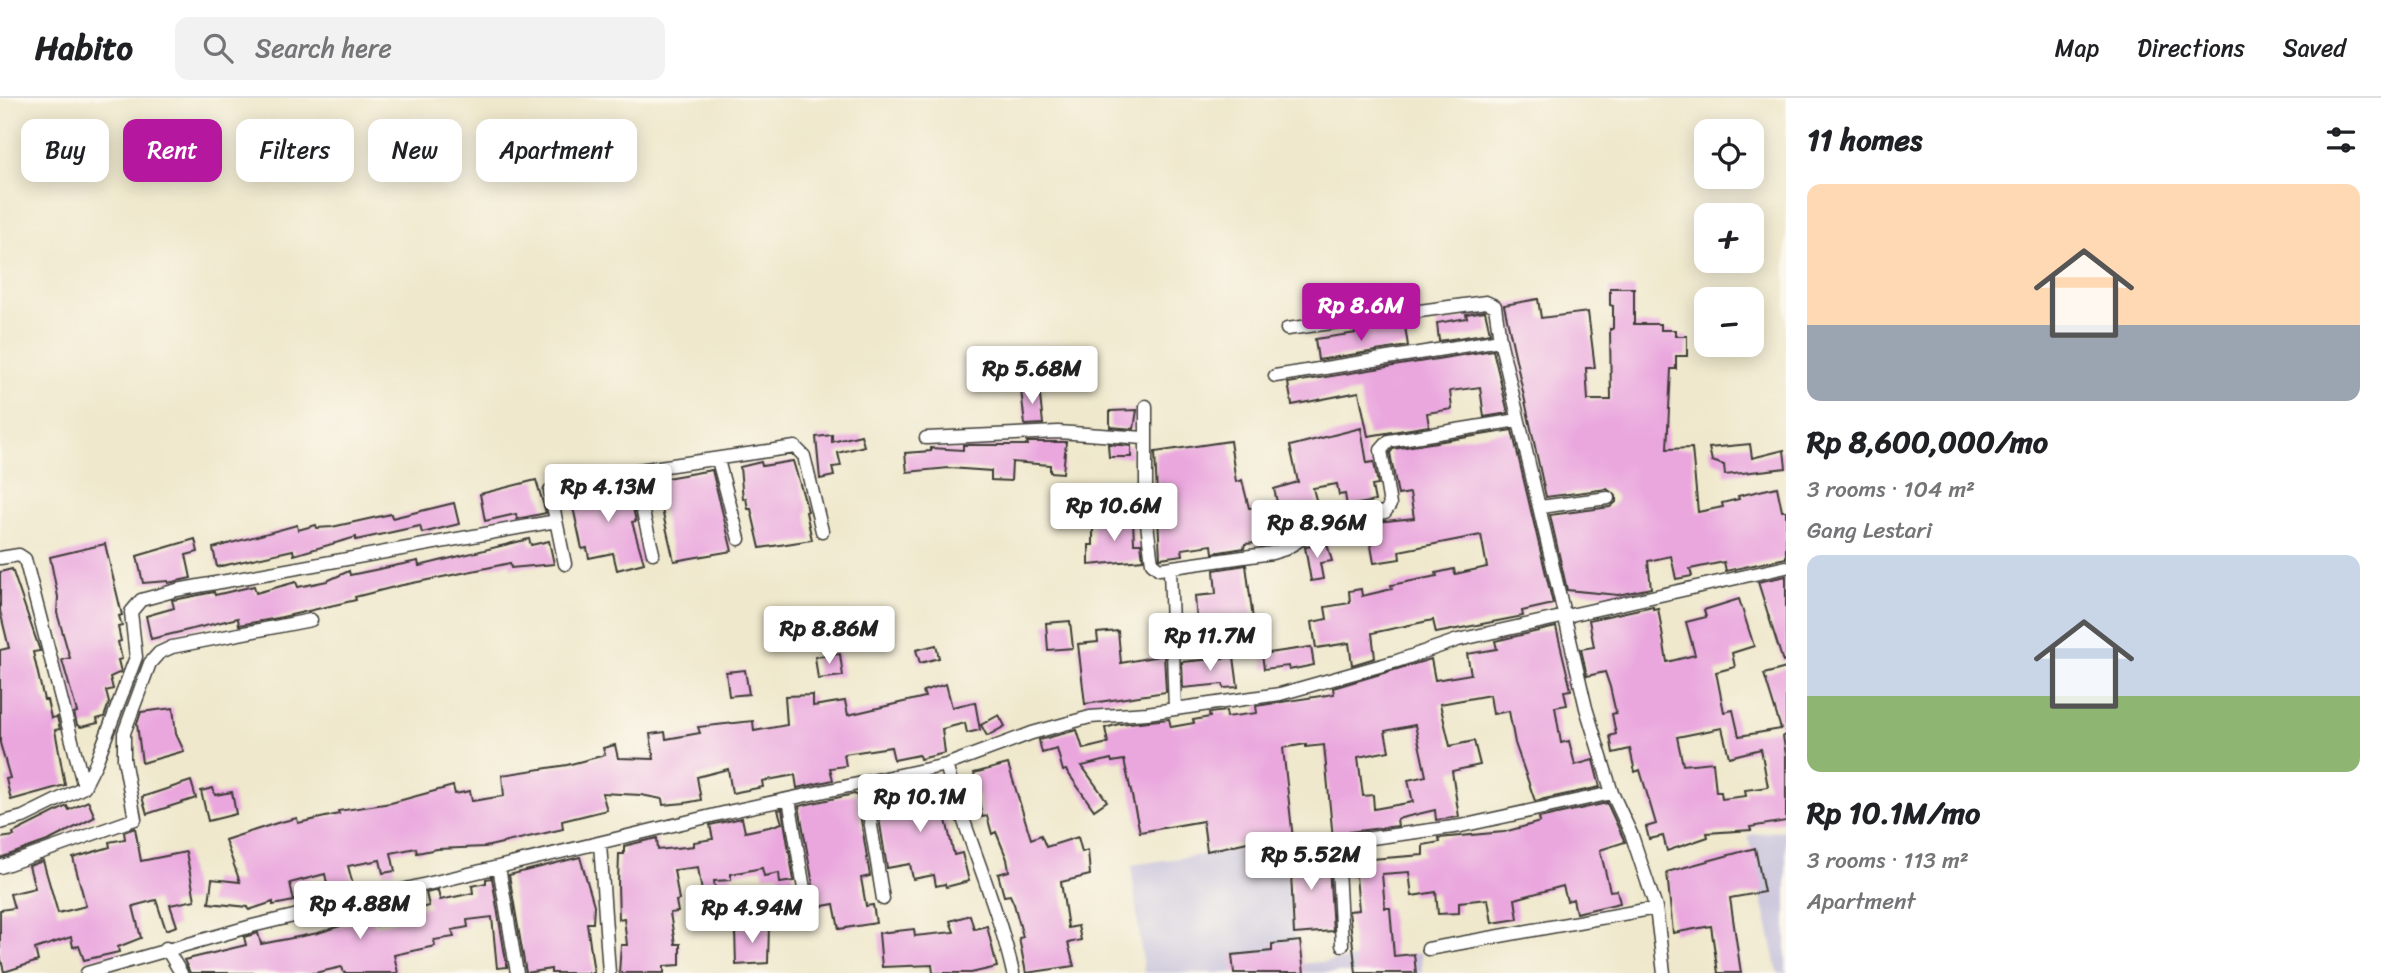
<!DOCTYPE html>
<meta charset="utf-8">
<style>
:root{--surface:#fff;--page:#f2f2f2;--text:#202124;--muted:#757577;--line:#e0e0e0;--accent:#b5179e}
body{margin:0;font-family:Sriracha,sans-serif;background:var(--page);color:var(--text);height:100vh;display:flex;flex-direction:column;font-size:26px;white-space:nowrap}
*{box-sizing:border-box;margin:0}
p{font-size:23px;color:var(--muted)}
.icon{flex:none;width:38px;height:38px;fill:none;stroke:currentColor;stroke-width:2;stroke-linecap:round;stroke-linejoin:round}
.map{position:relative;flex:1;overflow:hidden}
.drawer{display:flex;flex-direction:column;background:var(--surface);width:595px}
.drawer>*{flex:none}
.top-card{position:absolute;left:21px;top:21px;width:665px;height:63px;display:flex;gap:14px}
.controls{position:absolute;left:1694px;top:21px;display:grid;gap:14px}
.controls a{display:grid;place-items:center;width:70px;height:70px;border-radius:14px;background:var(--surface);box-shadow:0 4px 18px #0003;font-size:35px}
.price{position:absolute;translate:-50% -60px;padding:0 16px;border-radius:7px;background:#fff;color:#222;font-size:23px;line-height:46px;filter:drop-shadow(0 2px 4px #0008)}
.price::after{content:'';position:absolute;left:50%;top:42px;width:21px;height:16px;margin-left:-10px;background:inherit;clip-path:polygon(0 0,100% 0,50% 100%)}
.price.on{background:var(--accent);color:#fff}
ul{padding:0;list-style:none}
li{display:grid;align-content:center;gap:14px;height:371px;padding:0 21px}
li span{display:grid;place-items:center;height:217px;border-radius:14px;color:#555}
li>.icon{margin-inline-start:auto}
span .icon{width:126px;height:126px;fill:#fffc;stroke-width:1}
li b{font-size:30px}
h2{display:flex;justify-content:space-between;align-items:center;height:84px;padding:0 21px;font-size:30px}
.chip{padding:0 24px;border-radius:14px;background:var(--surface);box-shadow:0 4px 18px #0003;font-size:24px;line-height:63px}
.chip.on{background:var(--accent);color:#fff}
header{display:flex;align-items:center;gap:42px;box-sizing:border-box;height:98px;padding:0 35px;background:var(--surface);border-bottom:2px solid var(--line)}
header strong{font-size:33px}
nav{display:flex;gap:38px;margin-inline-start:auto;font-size:24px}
.search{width:490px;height:63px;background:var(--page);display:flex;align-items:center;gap:18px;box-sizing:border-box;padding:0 24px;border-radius:14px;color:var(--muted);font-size:26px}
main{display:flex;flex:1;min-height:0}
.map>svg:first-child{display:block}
.industrial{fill:#c5c0da}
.building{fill:#eaa7de;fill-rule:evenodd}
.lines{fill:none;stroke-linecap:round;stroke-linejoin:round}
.street-casing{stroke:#3c3b36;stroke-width:15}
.street{stroke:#fff;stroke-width:12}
</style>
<header>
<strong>Habito</strong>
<div class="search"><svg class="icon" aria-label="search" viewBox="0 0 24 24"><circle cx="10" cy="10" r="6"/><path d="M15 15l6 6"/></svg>Search here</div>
<nav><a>Map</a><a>Directions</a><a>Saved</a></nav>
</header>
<main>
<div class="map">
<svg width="1786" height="875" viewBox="0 0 1786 875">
<rect width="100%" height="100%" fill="#fbf7ec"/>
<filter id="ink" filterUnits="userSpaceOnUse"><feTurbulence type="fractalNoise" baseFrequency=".0143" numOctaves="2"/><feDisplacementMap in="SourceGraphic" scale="14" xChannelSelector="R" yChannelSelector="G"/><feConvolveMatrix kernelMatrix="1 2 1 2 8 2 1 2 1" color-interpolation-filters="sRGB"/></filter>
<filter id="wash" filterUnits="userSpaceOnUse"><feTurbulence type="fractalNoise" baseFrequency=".00686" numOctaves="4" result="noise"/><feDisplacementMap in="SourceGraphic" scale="28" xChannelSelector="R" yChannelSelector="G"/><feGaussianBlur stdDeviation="1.57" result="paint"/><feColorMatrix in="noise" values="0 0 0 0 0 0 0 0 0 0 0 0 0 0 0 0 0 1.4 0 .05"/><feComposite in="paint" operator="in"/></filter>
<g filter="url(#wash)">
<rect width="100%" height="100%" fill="#efe8cc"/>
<path class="industrial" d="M 1786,732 L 1786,875 L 1778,875 L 1748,737 Z
M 1282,745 L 1298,866 L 1421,855 L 1422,875 L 1144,875 L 1131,767 Z"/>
<g id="blocks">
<path class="building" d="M 1610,190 L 1634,190 L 1634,226 L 1661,226 L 1661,232 L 1675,232 L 1675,238 L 1687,238 L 1687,258 L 1676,258 L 1676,271 L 1671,271 L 1667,351 L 1692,350 L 1698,414 L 1723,409 L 1722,405 L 1739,401 L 1738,398 L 1777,389 L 1782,413 L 1786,413 L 1786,460 L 1726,473 L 1724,464 L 1690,471 L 1692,478 L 1676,481 L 1671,458 L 1648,463 L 1651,490 L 1618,497 L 1567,492 L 1550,417 L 1610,409 L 1616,404 L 1616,398 L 1607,391 L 1546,399 L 1504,207 L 1538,201 L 1541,220 L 1588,214 L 1595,270 L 1586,270 L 1588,302 L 1611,302 L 1610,231 L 1613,231 L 1613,208 L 1610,207 Z
M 1485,213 L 1490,235 L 1439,243 L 1437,225 L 1467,220 L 1466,216 Z
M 1405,228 L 1408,248 L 1318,262 L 1315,241 Z
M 1493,252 L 1508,315 L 1484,319 L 1480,289 L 1450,293 L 1452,311 L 1427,315 L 1429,328 L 1368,338 L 1359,294 L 1292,307 L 1288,285 Z
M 1039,289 L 1043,326 L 1025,327 L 1021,291 Z
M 1137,312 L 1134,331 L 1110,329 L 1110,313 Z
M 1361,330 L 1367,365 L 1374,364 L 1378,387 L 1372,388 L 1375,403 L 1347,408 L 1345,396 L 1339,397 L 1337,386 L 1313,390 L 1320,417 L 1278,425 L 1279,443 L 1245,446 L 1244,450 L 1213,455 L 1212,447 L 1182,451 L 1183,457 L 1160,460 L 1155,354 L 1230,343 L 1236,384 L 1242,382 L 1249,410 L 1278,408 L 1274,391 L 1298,384 L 1290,348 Z
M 1512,332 L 1553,506 L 1522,513 L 1523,518 L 1436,535 L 1433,522 L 1372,535 L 1375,560 L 1352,567 L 1349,545 L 1316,550 L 1312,524 L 1327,521 L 1325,509 L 1350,505 L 1349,493 L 1361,491 L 1362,498 L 1392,491 L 1391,487 L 1437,478 L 1436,475 L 1454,471 L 1455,476 L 1487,469 L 1481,437 L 1399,453 L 1400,461 L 1374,465 L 1367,425 L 1414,420 L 1410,395 L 1398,397 L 1390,355 L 1393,351 Z
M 832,337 L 832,344 L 861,337 L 864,348 L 838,355 L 841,368 L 832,369 L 834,378 L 820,381 L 816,339 Z
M 1027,344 L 1066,344 L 1063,375 L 1050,374 L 1050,367 L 1012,364 L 1011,383 L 991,382 L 991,373 L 949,370 L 907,374 L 905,355 L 931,353 L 931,350 L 963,352 L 963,347 L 1028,347 Z
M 1108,346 L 1131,348 L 1131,359 L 1109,359 Z
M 1750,346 L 1752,360 L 1784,352 L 1786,370 L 1725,377 L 1724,367 L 1712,363 L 1709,350 Z
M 793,363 L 808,413 L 806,414 L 812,442 L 760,450 L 751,411 L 748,411 L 746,400 L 743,401 L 740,369 L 761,364 L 762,368 Z
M 712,372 L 732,453 L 674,463 L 655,382 Z
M 536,382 L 546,415 L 517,421 L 516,416 L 485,423 L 480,396 Z
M 627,385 L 636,423 L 632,424 L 644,465 L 617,472 L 613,455 L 589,460 L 587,450 L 582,451 L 570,395 Z
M 454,405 L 459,426 L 422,435 L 420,428 L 356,442 L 356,439 L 294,457 L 293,452 L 217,469 L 213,450 L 297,427 L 298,432 L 316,427 L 317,430 L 332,429 L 391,416 L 392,420 Z
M 1093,422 L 1133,422 L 1134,445 L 1141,445 L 1143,462 L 1089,467 L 1089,447 L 1093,447 Z
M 195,441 L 198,454 L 186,457 L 191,480 L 168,485 L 168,483 L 143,485 L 137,458 Z
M 529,441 L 531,447 L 549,443 L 554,466 L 511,470 L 510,465 L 482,471 L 398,488 L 355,499 L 356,502 L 278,520 L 239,527 L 238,520 L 151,541 L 146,518 L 174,510 L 172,502 L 179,501 L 214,494 L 215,497 L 254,488 L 256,495 L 296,484 L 298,489 L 327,483 L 349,473 L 350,477 L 418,463 L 419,468 Z
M 105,446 L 122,517 L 119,518 L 122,528 L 118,529 L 121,543 L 118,544 L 122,561 L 118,562 L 121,574 L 110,579 L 113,591 L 106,593 L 109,605 L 104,619 L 97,621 L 98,625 L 81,629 L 77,627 L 74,615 L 77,614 L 62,562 L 70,560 L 57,515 L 58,499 L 50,459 Z
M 1327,446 L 1332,463 L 1320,465 L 1323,481 L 1311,483 L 1305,449 Z
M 1246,467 L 1255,537 L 1192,539 L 1192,525 L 1197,525 L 1195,498 L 1216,496 L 1214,472 Z
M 12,471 L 40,553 L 33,554 L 44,602 L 47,602 L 51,620 L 57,619 L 60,631 L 55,632 L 65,687 L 11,702 L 6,681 L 10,680 L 0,645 L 0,552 L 9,550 L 0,513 L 0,474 Z
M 1786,478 L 1786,563 L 1783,564 L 1758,484 Z
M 1739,501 L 1754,548 L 1732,555 L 1735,569 L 1716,574 L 1724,614 L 1733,612 L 1739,638 L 1781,631 L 1764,576 L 1786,570 L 1786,637 L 1783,638 L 1786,657 L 1786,723 L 1750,729 L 1751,732 L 1707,735 L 1708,739 L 1667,753 L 1663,738 L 1649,741 L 1646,729 L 1656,726 L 1640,672 L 1635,674 L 1630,651 L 1613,655 L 1610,638 L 1616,636 L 1612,616 L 1616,615 L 1610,589 L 1605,574 L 1587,578 L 1581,551 L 1594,549 L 1589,522 L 1653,508 L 1653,511 L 1658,510 L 1667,564 L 1695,557 L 1686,524 L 1706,519 L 1704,512 ZM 1722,630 L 1729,659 L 1761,651 L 1768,689 L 1745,692 L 1746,698 L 1722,701 L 1721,694 L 1716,694 L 1713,664 L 1683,667 L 1677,639 Z
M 1070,523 L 1073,550 L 1048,552 L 1046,525 Z
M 1556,529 L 1571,592 L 1564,593 L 1567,607 L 1555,609 L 1561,645 L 1569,643 L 1575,667 L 1593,662 L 1600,689 L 1535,703 L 1515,645 L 1509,613 L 1493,616 L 1490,597 L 1440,606 L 1450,648 L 1474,643 L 1480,667 L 1452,673 L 1459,719 L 1436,722 L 1435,712 L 1397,721 L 1398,728 L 1341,735 L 1333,741 L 1324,647 L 1306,649 L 1306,646 L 1283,650 L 1293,741 L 1271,745 L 1270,739 L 1207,753 L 1203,723 L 1140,734 L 1124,662 L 1112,664 L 1111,661 L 1082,668 L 1107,703 L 1094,712 L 1066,672 L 1063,673 L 1057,651 L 1042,655 L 1039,642 L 1077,632 L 1083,651 L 1108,645 L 1105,630 L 1119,626 L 1169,621 L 1171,629 L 1194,625 L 1193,622 L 1210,619 L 1209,615 L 1226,613 L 1227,619 L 1257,615 L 1256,608 L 1334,596 L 1333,590 L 1431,561 L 1435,582 L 1471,576 L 1467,556 L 1497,551 L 1495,543 ZM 1415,627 L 1426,678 L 1408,682 L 1413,704 L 1374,711 L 1373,697 L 1363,698 L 1358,659 L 1389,653 L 1385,633 Z
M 1118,533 L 1121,565 L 1164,557 L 1166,594 L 1085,606 L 1078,546 L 1098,544 L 1097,535 Z
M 936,547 L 939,560 L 920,565 L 916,552 Z
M 1311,549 L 1314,567 L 1289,572 L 1288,568 L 1264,571 L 1262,556 Z
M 840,556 L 843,578 L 818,581 L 815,559 Z
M 1234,559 L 1238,589 L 1224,590 L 1223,586 L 1183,590 L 1182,564 Z
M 745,572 L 749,596 L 729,598 L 726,574 Z
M 946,586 L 952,609 L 975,604 L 980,632 L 967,635 L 965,625 L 942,631 L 945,655 L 920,661 L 919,657 L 894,662 L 891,649 L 844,656 L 846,668 L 830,670 L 833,682 L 797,690 L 795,677 L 762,683 L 763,689 L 732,695 L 728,671 L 697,679 L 701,702 L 685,705 L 663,707 L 662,701 L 641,697 L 602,695 L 607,712 L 562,723 L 563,731 L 485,749 L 437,751 L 417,755 L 416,750 L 391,755 L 395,773 L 383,775 L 380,762 L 348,768 L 353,787 L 328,790 L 325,776 L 290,785 L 294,803 L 273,807 L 273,804 L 249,812 L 248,809 L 209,805 L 212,781 L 240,784 L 225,742 L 277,725 L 297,720 L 298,725 L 339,716 L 338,713 L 391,705 L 453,688 L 455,696 L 470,693 L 472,703 L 504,698 L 502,677 L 567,667 L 605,657 L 603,650 L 615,647 L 618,660 L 654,661 L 650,636 L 665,634 L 666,641 L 700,635 L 698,629 L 743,624 L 753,623 L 754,633 L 787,627 L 785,598 L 813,597 L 813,608 L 845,603 L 848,617 L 925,599 L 923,593 Z
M 173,610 L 176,636 L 184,653 L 142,665 L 137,626 L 141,614 Z
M 999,617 L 1005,628 L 987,638 L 981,627 Z
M 1008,666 L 1031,741 L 1041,737 L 1046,749 L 1078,739 L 1082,754 L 1088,752 L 1090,777 L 1061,784 L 1068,830 L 1078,828 L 1081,842 L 1068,845 L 1074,868 L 1026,875 L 1019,840 L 1023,839 L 1014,806 L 1010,797 L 1004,798 L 998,776 L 1009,773 L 1007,761 L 996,734 L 992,736 L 987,718 L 982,719 L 974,675 Z
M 937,682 L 954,757 L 962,755 L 969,783 L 946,789 L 945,786 L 936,788 L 934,777 L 913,781 L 910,766 L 887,770 L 876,701 L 885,704 L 884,695 Z
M 191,683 L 196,700 L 147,716 L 142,699 Z
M 213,690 L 215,697 L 232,694 L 236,716 L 208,723 L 201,693 Z
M 854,696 L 857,697 L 870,778 L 861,780 L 866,808 L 873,807 L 876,825 L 839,831 L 834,806 L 817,809 L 799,708 Z
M 88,703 L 95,719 L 50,742 L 0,760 L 0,740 L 14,738 L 13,735 L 67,708 L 69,712 Z
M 1607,705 L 1625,744 L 1600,752 L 1610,793 L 1617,792 L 1620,805 L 1576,815 L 1573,801 L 1567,803 L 1563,788 L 1515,801 L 1518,821 L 1492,825 L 1488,801 L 1459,804 L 1459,815 L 1438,816 L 1436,794 L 1412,798 L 1409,774 L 1382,776 L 1385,810 L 1390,810 L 1394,858 L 1414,856 L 1416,875 L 1356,875 L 1349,813 L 1359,812 L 1356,778 L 1347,778 L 1346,763 L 1423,757 L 1423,747 L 1440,744 L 1439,740 L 1504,734 L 1540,724 L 1539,720 Z
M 782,711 L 794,783 L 780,785 L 779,775 L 764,778 L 762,770 L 731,776 L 731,782 L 714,783 L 715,792 L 702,794 L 698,769 L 674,772 L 679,802 L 676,803 L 678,814 L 670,815 L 675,846 L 680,846 L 680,867 L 664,868 L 664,875 L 619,875 L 621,847 L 627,847 L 624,820 L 619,821 L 618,787 L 619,756 L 624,756 L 624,748 L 657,740 L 658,752 L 694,748 L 694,744 L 713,741 L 710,727 L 742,720 L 745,734 L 769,729 L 782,725 L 778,712 Z
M 135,730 L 141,763 L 186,754 L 195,802 L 170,807 L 177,828 L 166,832 L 156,802 L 133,808 L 141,840 L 118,849 L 119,854 L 84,862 L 79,848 L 73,849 L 71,839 L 35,851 L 38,863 L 4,874 L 0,857 L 0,812 L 14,810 L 10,796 L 35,790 L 29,768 L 43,763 L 58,815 L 86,808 L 73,760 L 110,749 L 109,744 L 125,741 L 124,734 Z
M 1755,750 L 1764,794 L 1730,800 L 1741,875 L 1718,875 L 1711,828 L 1673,835 L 1667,774 Z
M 1328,751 L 1333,833 L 1294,836 L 1290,754 Z
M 580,759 L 594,807 L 593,825 L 587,825 L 594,875 L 551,875 L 551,871 L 526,875 L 509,777 Z
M 492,780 L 507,869 L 497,870 L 492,819 L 467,822 L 468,829 L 452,832 L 454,839 L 434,842 L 435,848 L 394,857 L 398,875 L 344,875 L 342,869 L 315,875 L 190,875 L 184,862 L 246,847 L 244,839 L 258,835 L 261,846 L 318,835 L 356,823 L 354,816 L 371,811 L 375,828 L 417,818 L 415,811 L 429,808 L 426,795 L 438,792 L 440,802 L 473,795 L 472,788 L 486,785 L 486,781 Z
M 970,817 L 974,831 L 987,828 L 997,869 L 971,875 L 933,875 L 932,867 L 882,869 L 879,835 L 914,831 L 915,838 L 954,834 L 950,823 Z
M 769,826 L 768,865 L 736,867 L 735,830 Z
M 1300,843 L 1304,875 L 1234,875 L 1232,857 L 1272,853 L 1272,846 Z"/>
</g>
</g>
<g filter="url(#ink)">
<use href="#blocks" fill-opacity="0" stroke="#3c3b36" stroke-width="2"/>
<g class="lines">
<g class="street-casing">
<path id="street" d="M 1287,231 L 1486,204 L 1495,208 L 1500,242 L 1586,610 L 1612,695 L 1632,738 L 1656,810 L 1664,875
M 1275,278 L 1500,242
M 1146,308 L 1146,418 L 1152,465 L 1159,471 L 1272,455 L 1285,451 L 1332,422 L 1385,414 L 1390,407 L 1381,352 L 1389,343 L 1518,322
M 926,340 L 1058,334 L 1144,340
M 718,362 L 739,441
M 633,374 L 653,455
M 1540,409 L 1608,400
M 0,460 L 19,457 L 25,461 L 84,689
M 565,466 L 550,393 L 557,384 L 795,349 L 804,358 L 822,433
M 1170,471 L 1175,611
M 946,667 C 966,738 997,804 1013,875
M 864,685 L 883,801
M 789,701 L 808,815
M 0,725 L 23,719 L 84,689 L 96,665 L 136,559 L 131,514 L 141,502 L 177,492 L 556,423
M 600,745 L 609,875
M 0,769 L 135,721 L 124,661 L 124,635 L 150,565 L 159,555 L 172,549 L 311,522
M 499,769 L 517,875
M 1342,847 L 1337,750 L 1342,744 L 1461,728 L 1612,695
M 166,850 L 181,875
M 1428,851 L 1656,810
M 87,875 L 252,828 L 732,713 L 946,667 L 1032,635 L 1090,619 L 1147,615 L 1280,596 L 1397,563 L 1458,542 L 1786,469"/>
</g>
<use href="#street" class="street"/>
</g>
</g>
</svg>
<div class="controls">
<a><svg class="icon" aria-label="locate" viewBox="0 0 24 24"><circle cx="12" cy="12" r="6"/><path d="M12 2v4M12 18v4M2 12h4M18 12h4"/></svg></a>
<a>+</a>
<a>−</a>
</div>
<b class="price on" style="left:1361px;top:245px">Rp 8.6M</b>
<b class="price" style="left:1032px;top:308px">Rp 5.68M</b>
<b class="price" style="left:608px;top:426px">Rp 4.13M</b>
<b class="price" style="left:1114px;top:445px">Rp 10.6M</b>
<b class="price" style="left:1317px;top:462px">Rp 8.96M</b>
<b class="price" style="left:829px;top:568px">Rp 8.86M</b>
<b class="price" style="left:1210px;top:575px">Rp 11.7M</b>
<b class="price" style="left:920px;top:736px">Rp 10.1M</b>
<b class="price" style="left:1311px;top:794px">Rp 5.52M</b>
<b class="price" style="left:360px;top:843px">Rp 4.88M</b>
<b class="price" style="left:752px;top:847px">Rp 4.94M</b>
<div class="top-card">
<a class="chip">Buy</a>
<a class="chip on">Rent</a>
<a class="chip">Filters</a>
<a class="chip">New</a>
<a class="chip">Apartment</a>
</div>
</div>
<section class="drawer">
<h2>11 homes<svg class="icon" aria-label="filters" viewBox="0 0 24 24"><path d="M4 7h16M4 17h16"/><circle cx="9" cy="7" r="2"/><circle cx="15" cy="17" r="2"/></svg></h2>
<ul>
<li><span style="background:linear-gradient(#ffd9b3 65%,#9aa5b1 0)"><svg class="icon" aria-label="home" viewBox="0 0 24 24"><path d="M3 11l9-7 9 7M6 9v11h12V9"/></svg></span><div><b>Rp 8,600,000/mo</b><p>3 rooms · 104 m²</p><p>Gang Lestari</p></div></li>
<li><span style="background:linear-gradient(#c9d6e8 65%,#8fb573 0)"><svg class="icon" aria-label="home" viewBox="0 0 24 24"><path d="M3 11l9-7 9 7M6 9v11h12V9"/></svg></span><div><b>Rp 10.1M/mo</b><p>3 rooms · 113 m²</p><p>Apartment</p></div></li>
</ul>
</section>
</main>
